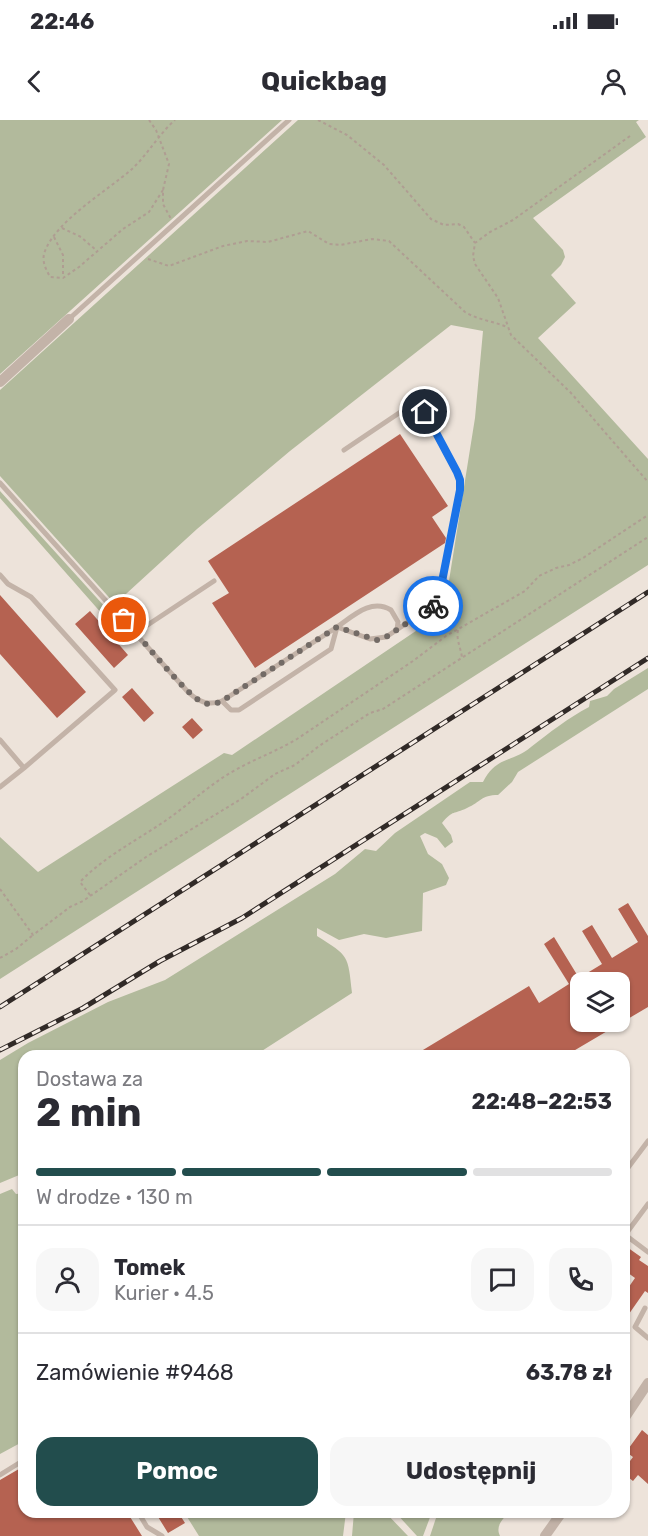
<!DOCTYPE html>
<html lang="pl">
<head>
<meta charset="utf-8">
<style>
  body { margin:0; font-family:Rubik,sans-serif; background:#f7f7f7; color:#2b2b33; height:100vh; display:flex; flex-direction:column; font-size:22px; white-space:nowrap }
  * { box-sizing:border-box; margin:0 }
  p { font-size:20px; color:#7c7c81 }
  .icon { flex:none; width:33px; height:33px; fill:none; stroke:currentColor; stroke-width:2; stroke-linecap:round; stroke-linejoin:round }
  .map { position:relative; flex:1; overflow:hidden }
  .drawer { position:absolute; left:18px; top:930px; width:612px; height:468px; display:flex; flex-direction:column; background:#fff; border-radius:18px; box-shadow:0 2px 4px #0004 }
  .drawer>* { flex:none }
  .tools { position:absolute; left:570px; top:852px; display:grid; gap:12px }
  .tools a { display:grid; place-items:center; width:60px; height:60px; border-radius:12px; background:#fff; box-shadow:0 2px 4px #0004; font-size:30px }
  .pin { position:absolute; display:grid; place-items:center; width:51px; height:51px; color:#fff; margin:-26px; border:3px solid #fff; border-radius:50%; box-shadow:0 2px 6px #0007 }
  .courier { position:absolute; display:grid; place-items:center; width:60px; height:60px; margin:-30px; border:4px solid #1a73e8; border-radius:50%; background:#fff; color:#222; box-shadow:0 2px 8px #0007 }
  .headline em { font-style:normal; font-weight:700 }
  .headline div { display:flex; flex-direction:column-reverse }
  .headline { display:flex; align-items:center; justify-content:space-between; height:102px; padding:0 18px }
  h1 { font-size:39px; font-weight:700; line-height:45px }
  .bar { display:grid; grid-template-columns:repeat(4,1fr); gap:9px 6px; align-content:center; height:72px; padding:0 18px }
  .bar i { height:8px; border-radius:4px; background:#e1e1e2 }
  .bar .active { background:#224d4d }
  .bar p { grid-column:span 4 }
  .line { display:flex; align-items:center; gap:15px; padding:0 18px; border-top:2px solid #e1e1e2 }
  .line div { flex:1 }
  .round { display:grid; place-items:center; flex:none; width:63px; height:63px; border-radius:18px; background:#f7f7f7 }
  .primary-button { display:flex; gap:12px; margin-top:auto; padding:12px 18px }
  .primary-button a { flex:1; height:69px; border-radius:18px; background:#224d4d; color:#fff; font-size:24px; font-weight:700; line-height:69px; text-align:center }
  .primary-button a+a { background:#f7f7f7; color:#2b2b33 }
  .status { display:flex; justify-content:space-between; align-items:center; height:42px; padding:0 30px; background:#fff; direction:ltr }
  .status svg { height:16px; fill:currentColor }
  header { display:flex; justify-content:space-between; align-items:center; height:78px; padding:0 18px; background:#fff; font-size:27px; font-weight:700 }
  .map>svg:first-child { display:block }
  .green { fill:#b2ba9c }
  .building { fill:#b56251; fill-rule:evenodd }
  .lines { fill:none; stroke-linecap:round; stroke-linejoin:round }
  .path { stroke:#af9d92; stroke-width:2; stroke-dasharray:3 3; stroke-linecap:butt }
  .service { stroke:#c3b3a8; stroke-width:5 }
  .minor { stroke:#c3b3a8; stroke-width:10 }
  .rail-casing { stroke:#312a27; stroke-width:5 }
  .rail { stroke:#f6ede6; stroke-width:3; stroke-dasharray:9; stroke-linecap:butt }
  .done { stroke:#736b66; stroke-width:6; stroke-dasharray:0 10.8 }
  .route { stroke:#1a73e8; stroke-width:8 }
</style>
</head>
<body>
<div class="status"><b>22:46</b><svg viewBox="0 0 49 12"><path d="M0 12V9h3v3zM5 12V6h3v6zM10 12V3h3v9zM15 12V0h3v12zM26 1h20v11H26zM47 4h2v5h-2z"/></svg></div>
<header><svg class="icon" aria-label="back" viewBox="0 0 24 24"><path d="M15 5l-7 7 7 7"/></svg>Quickbag<svg class="icon" aria-label="person" viewBox="0 0 24 24"><circle cx="12" cy="8" r="4"/><path d="M4 21q1-7 8-7t8 7"/></svg></header>
<div class="map">
<svg width="648" height="1416" viewBox="0 0 648 1416">
  <rect width="100%" height="100%" fill="#ede3da"/>
  <path class="green" d="M 0,0 L 282,0 L 0,254 Z
    M 298,0 L 639,0 L 636,2 L 646,17 L 533,98 L 563,130 L 565,137 L 561,145 L 551,155 L 576,183 L 538,218 L 648,339 L 648,445 L 0,859 L 0,717 L 38,752 L 224,633 L 232,635 L 444,492 L 475,298 L 483,211 L 451,205 L 290,331 L 197,409 L 115,484 L 0,356 L 0,270 Z
    M 0,371 L 106,488 L 104,490 L 106,492 L 103,495 L 0,378 Z
    M 648,548 L 648,569 L 518,652 L 512,662 L 498,675 C 481,675 481,682 467,688 C 453,695 454,689 442,703 L 451,715 L 453,722 L 445,728 L 437,718 L 425,713 L 420,716 L 428,734 L 442,744 L 449,758 L 446,765 L 423,773 L 422,811 L 386,818 L 364,814 L 339,820 L 317,808 L 317,816 C 349,836 348,835 352,873 L 254,936 L 24,936 L 24,1053 L 0,1063 L 0,940 L 28,923 L 108,882 L 165,860 L 335,754 L 365,729 L 376,731 L 395,713 L 470,662 L 483,662 C 496,636 512,643 531,627 C 549,613 568,598 589,587 L 590,581 L 607,576 L 614,569 Z
    M 12,1069 L 16,1074 L 24,1073 L 24,1321 L 0,1334 L 0,1074 Z
    M 184,1392 L 346,1392 L 343,1416 L 199,1416 Z
    M 354,1392 L 385,1392 L 408,1416 L 352,1416 Z
    M 395,1392 L 432,1392 L 423,1416 L 417,1416 Z
    M 438,1392 L 509,1392 C 503,1399 495,1406 500,1416 L 430,1416 Z"/>
  <path class="building" d="M 400,314 L 448,386 L 432,397 L 446,418 L 445,423 L 255,548 L 212,483 L 229,473 L 208,441 Z
    M 0,475 L 86,572 L 57,598 L 0,534 Z
    M 90,491 L 128,535 L 114,548 L 75,504 Z
    M 132,568 L 154,593 L 144,602 L 122,577 Z
    M 192,598 L 203,610 L 193,619 L 182,607 Z
    M 628,783 L 648,816 L 648,887 L 565,936 L 413,936 L 529,866 L 539,883 L 569,864 L 544,824 L 554,817 L 579,858 L 602,844 L 582,811 L 592,805 L 612,838 L 638,822 L 618,789 ZM 580,862 L 620,862 L 620,902 L 580,902 Z
    M 624,1125 L 641,1137 L 639,1140 L 648,1146 L 648,1173 L 645,1171 L 624,1201 L 624,1174 L 635,1158 L 624,1150 Z
    M 642,1310 L 648,1315 L 648,1364 L 638,1355 L 633,1361 L 624,1354 L 624,1349 L 633,1337 L 626,1332 Z
    M 24,1346 L 24,1359 L 20,1362 L 24,1368 L 24,1392 L 127,1392 L 142,1416 L 0,1416 L 0,1360 Z
    M 155,1392 L 178,1392 L 185,1403 L 168,1413 Z"/>
  <g class="lines">
    <path class="path" d="M 149,0 L 156,10 L 169,44 L 163,70 L 163,84 L 171,99
      M 318,0 L 347,15 L 384,45 L 431,99 L 444,105 L 458,104 L 464,107 L 475,123
      M 630,16 L 513,100 L 490,112 L 475,123 L 473,136 L 475,144 L 498,178 L 511,215 L 571,273 L 648,362
      M 163,70 L 149,92 L 123,109 L 79,147 L 63,158 L 50,157 C 46,149 41,141 45,131 C 57,100 107,71 132,49 C 148,34 159,14 175,0
      M 62,108 L 81,117 L 97,131
      M 54,117 L 63,135 L 63,157
      M 148,139 L 169,146 L 223,126 L 247,121 L 268,122 L 308,111 L 329,124 L 340,125 L 372,119 L 389,121 L 465,192 C 478,200 493,201 507,207
      M 458,510 C 456,520 461,528 462,538
      M 0,769 L 33,815 L 70,787 L 83,781 L 146,737 L 241,679 L 275,654 L 295,645 L 319,626 L 370,593 L 383,589 L 648,417
      M 90,775 L 80,762 C 103,738 132,723 159,705 C 184,689 205,668 230,653 C 252,640 275,632 297,619 L 413,541 L 446,516 L 525,471 L 539,456 L 556,448 L 569,445 L 583,438 L 648,395
      M 0,838 L 16,829 L 33,815"/>
    <path class="service" d="M 69,199 L 289,0
      M 0,363 L 188,572 C 199,582 208,586 222,581 L 337,507 L 370,519 L 386,517 L 438,482 L 460,370 L 460,360 L 457,352 L 429,297 L 418,288 L 405,289 L 344,330
      M 0,455 L 8,464 L 31,477 L 115,570 L 24,648 L 0,620
      M 137,512 L 214,461
      M 222,581 L 231,590 L 239,590 L 331,529 L 337,507 C 353,496 371,478 391,490 L 398,502 L 397,510
      M 0,667 L 24,648
      M 624,1053 L 648,1021
      M 624,1114 L 648,1132
      M 625,1115 L 648,1084
      M 645,1188 L 635,1207 L 648,1218
      M 0,1355 L 24,1340
      M 138,1392 L 147,1407 L 162,1416"/>
    <path class="minor" d="M 0,262 L 69,199
      M 624,1299 L 648,1263
      M 545,1416 L 562,1392"/>
    <g class="rail-casing">
      <path id="rail" d="M 0,887 L 648,472
        M 0,930 L 83,888 L 160,841 L 242,798 L 648,538"/>
    </g>
    <use href="#rail" class="rail"/>
  </g>
  <g class="lines">
    <path class="done" d="M 124,500 C 141,517 187,577 204,583 C 211,585 216,584 222,581 L 337,507 L 377,520 L 386,517 L 433,486"/>
    <path class="route" d="M 425,292 L 457,352 L 460,360 L 460,370 L 438,482 L 433,486"/>
  </g>
</svg>
<div class="tools">
<a><svg class="icon" aria-label="layers" viewBox="0 0 24 24"><path d="M12 4l9 5-9 5-9-5zM3 14l9 5 9-5"/></svg></a>
</div>
<div class="pin" style="left:124px;top:500px;background:#ea580c"><svg class="icon" aria-label="bag" viewBox="0 0 24 24"><path d="M5 8h14l-1 12H6zM9 8a3 3 0 0 1 6 0"/></svg></div>
<div class="pin" style="left:425px;top:292px;background:#1f2937"><svg class="icon" aria-label="home" viewBox="0 0 24 24"><path d="M3 11l9-7 9 7M6 9v11h12V9"/></svg></div>
<div class="courier" style="left:433px;top:486px"><svg class="icon" aria-label="bike" viewBox="0 0 24 24"><circle cx="6" cy="16" r="4"/><circle cx="18" cy="16" r="4"/><path d="M6 16l4-8h5l3 8M10 8l3 8H6M13 5h3"/></svg></div>
<section class="drawer">
<div class="headline"><div><h1>2 min</h1><p>Dostawa za</p></div><em>22:48–22:53</em></div>
<div class="bar"><i class="active"></i><i class="active"></i><i class="active"></i><i></i><p>W drodze · 130 m</p></div>
<div class="line" style="height:108px"><a class="round"><svg class="icon" aria-label="person" viewBox="0 0 24 24"><circle cx="12" cy="8" r="4"/><path d="M4 21q1-7 8-7t8 7"/></svg></a><div><b>Tomek</b><p>Kurier · 4.5</p></div><a class="round"><svg class="icon" aria-label="chat" viewBox="0 0 24 24"><path d="M4 5h16v11H9l-5 4z"/></svg></a><a class="round"><svg class="icon" aria-label="phone" viewBox="0 0 24 24"><path d="M5 4h4l2 5-3 2q2 4 5 5l2-3 5 2v4C11 20 4 13 5 4z"/></svg></a></div>
<div class="line" style="height:78px"><div>Zamówienie #9468</div><b>63.78 zł</b></div>
<div class="primary-button"><a>Pomoc</a><a>Udostępnij</a></div>
</section>
</div>
</body>
</html>
